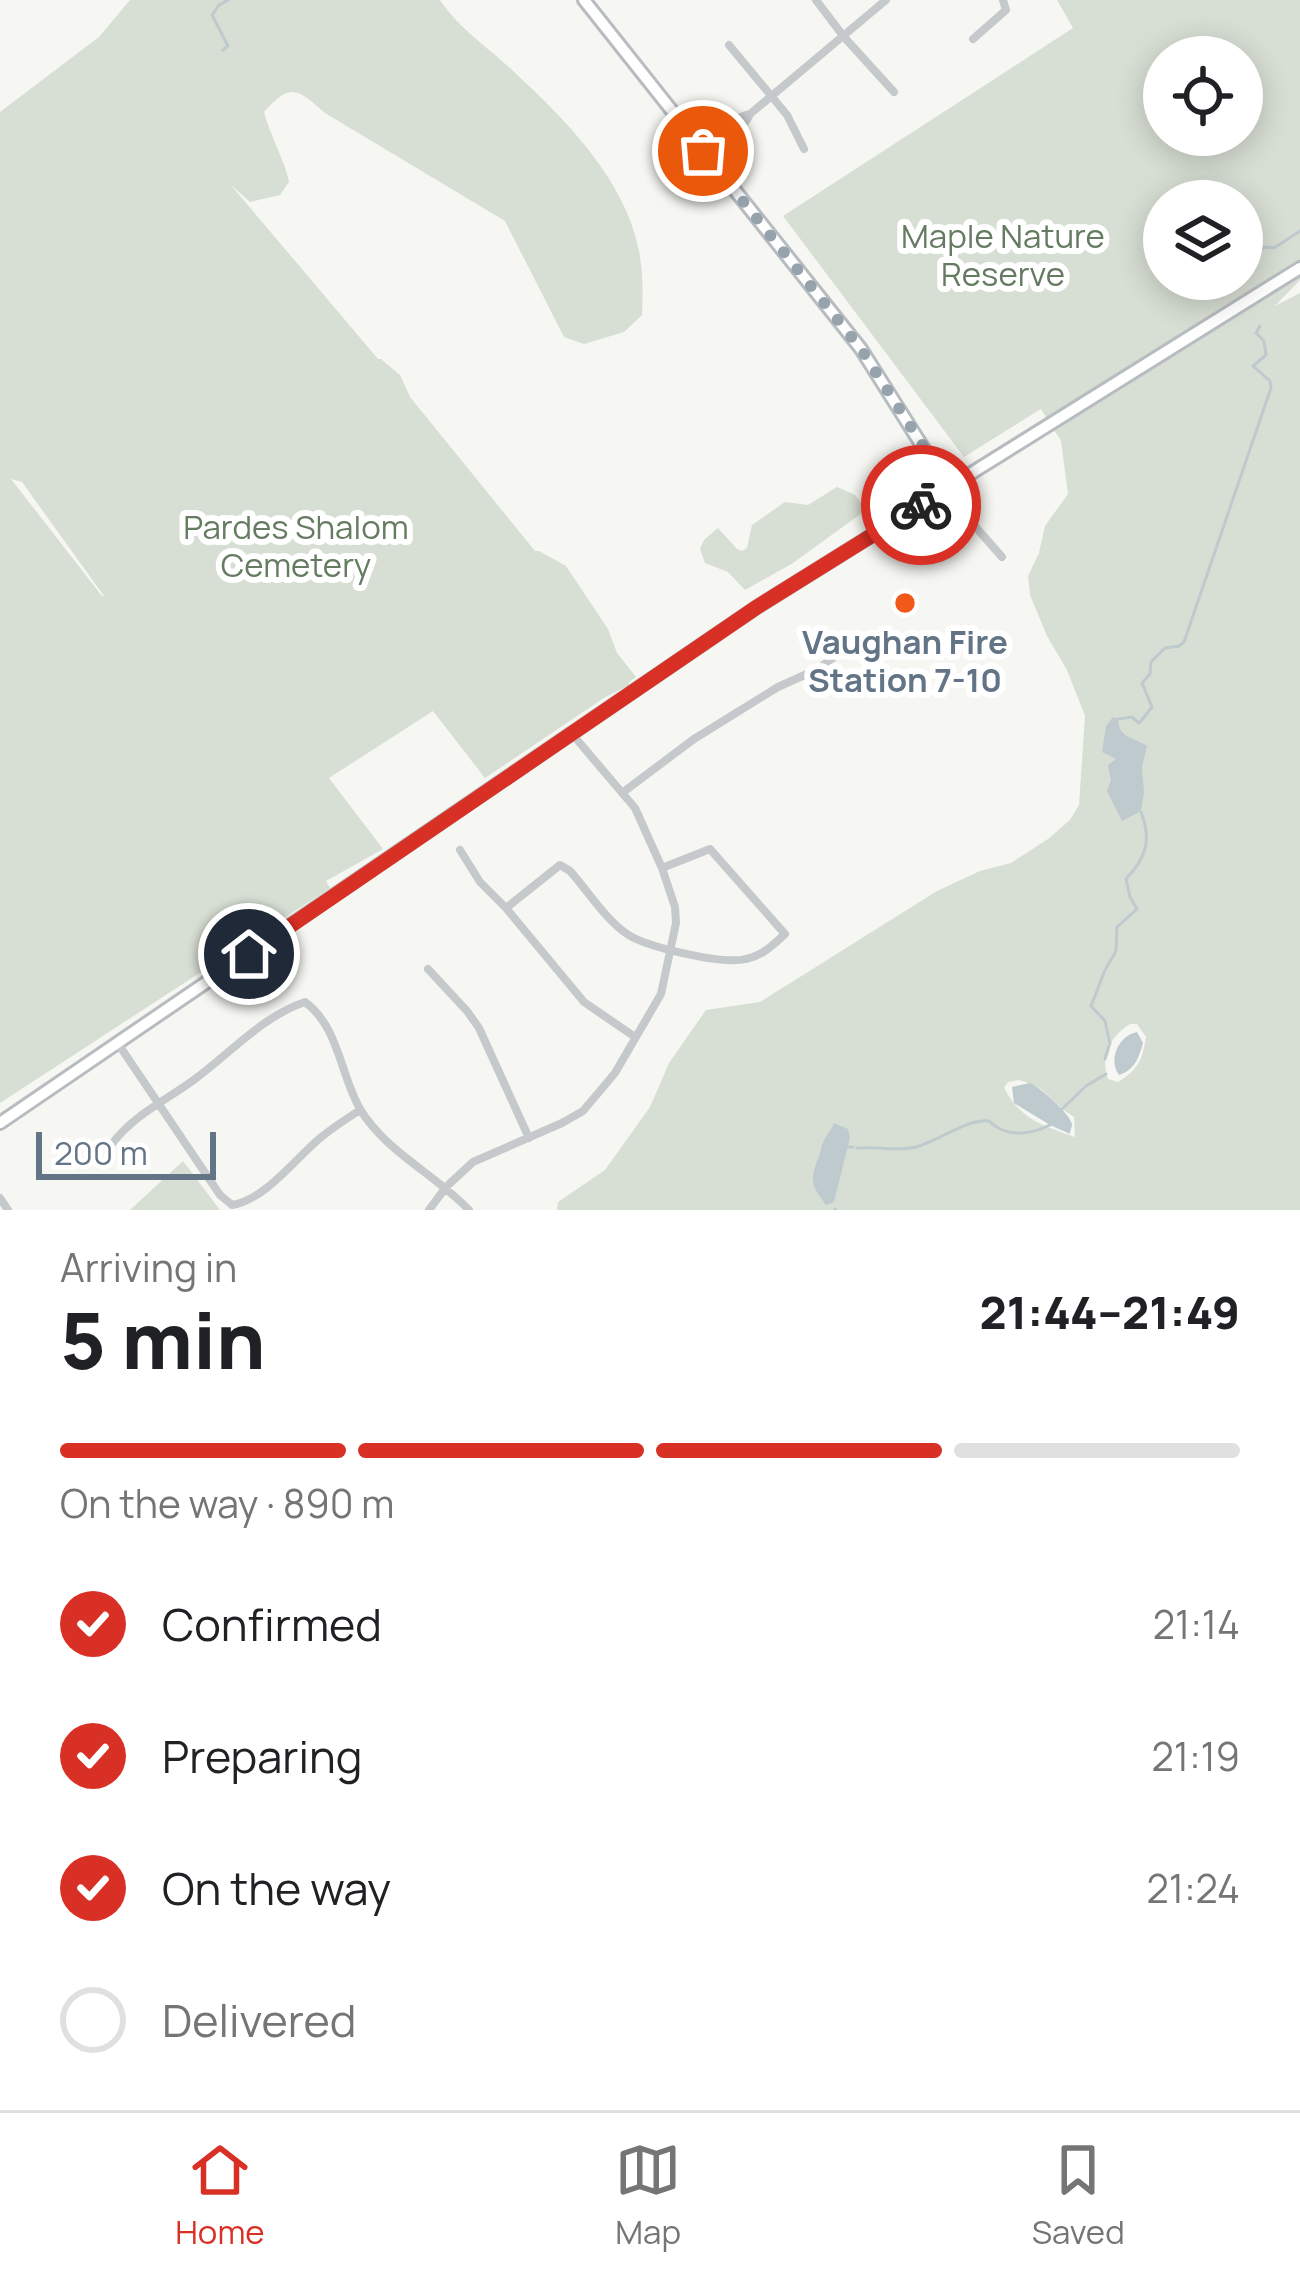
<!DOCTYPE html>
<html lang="en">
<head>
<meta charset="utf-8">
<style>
  body { margin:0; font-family:Manrope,sans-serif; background:#f2f2f2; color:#202124; height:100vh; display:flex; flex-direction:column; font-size:45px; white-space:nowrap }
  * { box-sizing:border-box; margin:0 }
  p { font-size:39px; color:#757577 }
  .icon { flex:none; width:66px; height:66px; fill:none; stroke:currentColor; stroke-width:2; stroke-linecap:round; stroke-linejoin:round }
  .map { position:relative; height:1210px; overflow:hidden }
  .details { display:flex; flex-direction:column; background:#fff; flex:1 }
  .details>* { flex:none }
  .fabs { position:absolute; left:1143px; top:36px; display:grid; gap:24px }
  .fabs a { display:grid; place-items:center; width:120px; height:120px; border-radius:50%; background:#fff; box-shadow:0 6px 30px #0003; font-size:60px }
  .scale { position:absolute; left:36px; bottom:30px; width:180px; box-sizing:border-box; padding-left:12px; border:6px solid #637486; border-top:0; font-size:33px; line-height:42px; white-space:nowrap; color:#637486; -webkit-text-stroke:9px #fff; paint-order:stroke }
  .pin { position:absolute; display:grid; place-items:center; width:102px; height:102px; color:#fff; margin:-51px; border:6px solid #fff; border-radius:50%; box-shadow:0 3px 12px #0007 }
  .courier { position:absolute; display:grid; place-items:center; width:120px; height:120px; margin:-60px; border:9px solid #d93025; border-radius:50%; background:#fff; color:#222; box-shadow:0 3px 15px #0007 }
  .summary em { font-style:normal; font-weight:800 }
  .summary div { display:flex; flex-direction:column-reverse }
  .summary { display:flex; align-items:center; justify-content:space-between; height:204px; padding:0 60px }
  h1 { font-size:78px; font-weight:800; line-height:90px }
  .bar { display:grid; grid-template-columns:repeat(4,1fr); gap:18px 12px; align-content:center; height:144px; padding:0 60px }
  .bar i { height:15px; border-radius:9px; background:#e0e0e0 }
  .bar .selected { background:#d93025 }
  .bar p { grid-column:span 4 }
  ol { padding:0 60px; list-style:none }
  li { display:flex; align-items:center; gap:36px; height:132px }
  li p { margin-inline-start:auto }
  li .icon { padding:12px; border-radius:50%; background:#d93025; color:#fff; stroke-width:4 }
  li:last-child { color:#757577 }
  li i { width:66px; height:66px; border:6px solid #e0e0e0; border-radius:50% }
  .dock { display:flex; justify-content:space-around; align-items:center; height:168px; border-top:3px solid #e0e0e0; background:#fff; font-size:33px; color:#757577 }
  .dock a { display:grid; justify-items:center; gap:6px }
  .dock .selected { color:#d93025 }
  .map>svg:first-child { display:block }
  .green { fill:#d7ded3; fill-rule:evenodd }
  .water { fill:#bfcacf }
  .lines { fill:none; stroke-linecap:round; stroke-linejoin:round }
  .stream { stroke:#bfcacf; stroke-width:3 }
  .secondary-casing { stroke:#b7bcc1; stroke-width:16 }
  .minor { stroke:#c5c9cc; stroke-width:8 }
  .secondary { stroke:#fff; stroke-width:10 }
  .done { stroke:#96a2ac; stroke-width:12; stroke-dasharray:0 21.6 }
  .route { stroke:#d93025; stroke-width:15 }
  .poi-dot { fill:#f05919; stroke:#fff; stroke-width:4.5 }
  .labels { text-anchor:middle; stroke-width:12; stroke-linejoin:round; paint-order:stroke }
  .park-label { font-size:33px; fill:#667c62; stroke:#fff }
  .poi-label { font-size:33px; font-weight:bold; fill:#637486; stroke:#fff }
</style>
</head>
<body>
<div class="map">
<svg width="1300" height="1210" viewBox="0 0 1300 1210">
  <rect width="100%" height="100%" fill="#f6f6f2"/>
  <path class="green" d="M 130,0 L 440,0 C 459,29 488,47 513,71 C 565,119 625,179 639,251 C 643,272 643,294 642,315 L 624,332 L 584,344 L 564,337 L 505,221 L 325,113 C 298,90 291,81 264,112 C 270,136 284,158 289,182 L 280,195 L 250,202 L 230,184 L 378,359 L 381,359 L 400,375 L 410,397 L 535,551 L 539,551 L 566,566 L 608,629 L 617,653 L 636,677 L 629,682 L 629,685 L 604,698 L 485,778 L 433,711 L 329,778 L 383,849 L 326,881 L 330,888 L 0,1103 L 0,112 L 99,37 ZM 11,479 L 22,482 L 104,596 L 102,596 Z
    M 1057,0 L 1300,0 L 1300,280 L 1275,306 L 1300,293 L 1300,1210 L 557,1210 L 558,1202 L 605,1170 L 650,1107 L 669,1063 L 706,1010 L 760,1002 L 937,891 L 980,871 L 1011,863 L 1048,839 L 1070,820 L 1079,805 L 1085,716 L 1067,670 L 1047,636 L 1030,595 L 1028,576 L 1039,553 L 1045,526 L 1068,494 L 1061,441 L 1041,409 L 964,457 L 783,216 L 1073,28 ZM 1164,57 L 1242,57 L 1242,135 L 1164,135 ZM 1164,201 L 1242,201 L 1242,279 L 1164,279 ZM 1130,1024 L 1137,1024 L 1146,1037 C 1142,1060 1139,1069 1118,1082 L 1108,1079 C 1100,1055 1110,1037 1130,1024 ZM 1019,1080 C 1052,1089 1049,1102 1074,1117 L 1075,1137 C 1042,1125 1021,1120 1004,1088 L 1008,1082 Z
    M 837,487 L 855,495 L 866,510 L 793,563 L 745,590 L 728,572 L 705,563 L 700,549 L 704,540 L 718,528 L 737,549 L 742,551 L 747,548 L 752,525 L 785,502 L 808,505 Z
    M 183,1161 L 220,1210 L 130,1210 Z"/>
  <path class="water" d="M 1113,717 L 1118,719 C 1119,739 1134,737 1147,746 L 1142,767 L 1144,793 L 1141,811 L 1122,821 L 1107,791 L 1111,780 L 1108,765 L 1116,759 L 1102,752 L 1106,726 Z
    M 1137,1032 L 1143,1043 C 1139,1057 1135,1070 1119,1075 C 1108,1060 1118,1036 1137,1032 Z
    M 1030,1083 C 1040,1087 1070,1114 1072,1124 C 1072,1127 1070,1131 1070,1134 L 1050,1125 L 1014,1103 L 1012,1087 Z
    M 834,1123 L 848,1129 L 850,1138 L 834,1202 L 826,1205 C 812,1186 809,1181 818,1159 C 821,1153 821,1146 824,1140 C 827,1134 832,1129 834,1123 Z"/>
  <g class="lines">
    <path class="stream" d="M 223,50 L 228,46 L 212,15 L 219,5 L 228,0
      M 1243,269 L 1243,263 L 1264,247 L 1274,248 L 1300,231
      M 1118,719 L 1132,717 L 1139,723
      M 1141,721 L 1152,707 L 1142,683 L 1150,674 L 1151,662 L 1165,648 L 1179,646 L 1184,642 L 1271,388 L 1270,381 L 1253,366 L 1266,355 L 1264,341 L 1256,333 L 1260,326
      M 1110,1044 L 1105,1021 L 1091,1006 L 1105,970 L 1116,951 L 1117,927 L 1137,909 L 1130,897 L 1126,879 C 1146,858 1152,840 1141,812
      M 1105,1059 L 1109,1046
      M 1061,1110 L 1086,1086 L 1106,1074
      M 847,1147 L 853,1147
      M 857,1148 C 877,1146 896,1152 916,1147 C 941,1140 966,1119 989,1121 C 1006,1138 1030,1135 1050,1125
      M 835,1209 L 836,1210"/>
    <g class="secondary-casing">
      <path id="secondary" d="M 584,0 L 861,349 L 948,487
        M 0,1123 L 757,607 L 1300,268"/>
    </g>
    <path class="minor" d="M 816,0 L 844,37 L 894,92
      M 973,39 L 1006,10 L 1003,0
      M 729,45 L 787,115 L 804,149
      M 705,149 C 716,135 733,117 750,114
      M 704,151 C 721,143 743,131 750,114 L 886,0
      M 948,487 L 966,516 L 1002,557
      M 622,793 L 694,739 L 778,687 L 818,669 L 854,642
      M 460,850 L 480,882 L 506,908 L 584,1002 L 635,1037
      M 506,908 L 560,865 L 570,871 C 588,891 605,919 627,934 C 646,947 723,965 746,959 C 762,956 773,945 785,934 L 710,849 L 662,868
      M 428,969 L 467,1011 L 479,1028 L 529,1138
      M 117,1042 L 220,1195 L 232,1205 C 266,1199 294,1160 319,1139 C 332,1128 346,1119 360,1110
      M 112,1144 C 133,1115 167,1100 195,1079 C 229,1054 263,1016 305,1002 C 339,1027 340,1074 360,1109 C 385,1151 436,1175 469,1210
      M 0,1198 L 8,1210
      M 429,1210 L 446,1187 L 473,1162 L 562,1123 L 583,1111 L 615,1073 L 661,994 L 676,923 L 675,907 L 662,868 L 635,808 L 573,735"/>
    <use href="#secondary" class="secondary"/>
  </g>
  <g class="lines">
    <path class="done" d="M 703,151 L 861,349 L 941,474 L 949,487 L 921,505"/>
    <path class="route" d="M 249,954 L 757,607 L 921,505"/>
  </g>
  <circle class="poi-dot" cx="905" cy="603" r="12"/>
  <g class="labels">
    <g class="park-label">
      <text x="1003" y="248">Maple Nature<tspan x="1003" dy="38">Reserve</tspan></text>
      <text x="296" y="539">Pardes Shalom<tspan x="296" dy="38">Cemetery</tspan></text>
    </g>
    <g class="poi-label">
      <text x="905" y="654">Vaughan Fire<tspan x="905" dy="38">Station 7-10</tspan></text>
    </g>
  </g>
</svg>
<div class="fabs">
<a><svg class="icon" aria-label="locate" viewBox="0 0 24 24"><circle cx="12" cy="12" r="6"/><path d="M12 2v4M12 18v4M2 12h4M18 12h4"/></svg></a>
<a><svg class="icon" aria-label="layers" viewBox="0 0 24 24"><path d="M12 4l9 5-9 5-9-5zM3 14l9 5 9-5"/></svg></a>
</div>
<div class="scale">200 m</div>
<div class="pin" style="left:703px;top:151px;background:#ea580c"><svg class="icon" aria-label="bag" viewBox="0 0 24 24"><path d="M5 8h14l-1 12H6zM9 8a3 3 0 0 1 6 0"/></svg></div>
<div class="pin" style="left:249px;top:954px;background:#1f2937"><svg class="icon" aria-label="home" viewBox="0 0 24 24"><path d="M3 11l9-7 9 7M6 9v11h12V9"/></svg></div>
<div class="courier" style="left:921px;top:505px"><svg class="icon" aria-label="bike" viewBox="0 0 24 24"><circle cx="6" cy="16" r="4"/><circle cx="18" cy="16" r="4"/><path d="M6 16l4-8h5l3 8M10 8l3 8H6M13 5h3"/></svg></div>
</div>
<section class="details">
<div class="summary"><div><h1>5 min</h1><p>Arriving in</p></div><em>21:44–21:49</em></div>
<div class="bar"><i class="selected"></i><i class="selected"></i><i class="selected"></i><i></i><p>On the way · 890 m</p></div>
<ol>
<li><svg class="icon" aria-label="check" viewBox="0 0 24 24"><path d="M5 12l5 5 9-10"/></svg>Confirmed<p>21:14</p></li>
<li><svg class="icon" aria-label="check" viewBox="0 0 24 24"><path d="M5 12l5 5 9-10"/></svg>Preparing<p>21:19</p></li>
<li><svg class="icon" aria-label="check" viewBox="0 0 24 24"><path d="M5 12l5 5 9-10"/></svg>On the way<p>21:24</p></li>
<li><i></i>Delivered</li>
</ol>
</section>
<nav class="dock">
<a class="selected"><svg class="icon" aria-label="home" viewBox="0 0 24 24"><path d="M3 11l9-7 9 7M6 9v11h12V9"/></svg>Home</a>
<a><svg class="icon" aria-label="map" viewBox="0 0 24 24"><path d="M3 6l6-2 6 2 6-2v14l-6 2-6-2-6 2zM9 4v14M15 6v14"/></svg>Map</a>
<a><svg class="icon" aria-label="saved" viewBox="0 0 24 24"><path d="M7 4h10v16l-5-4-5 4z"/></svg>Saved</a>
</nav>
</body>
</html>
